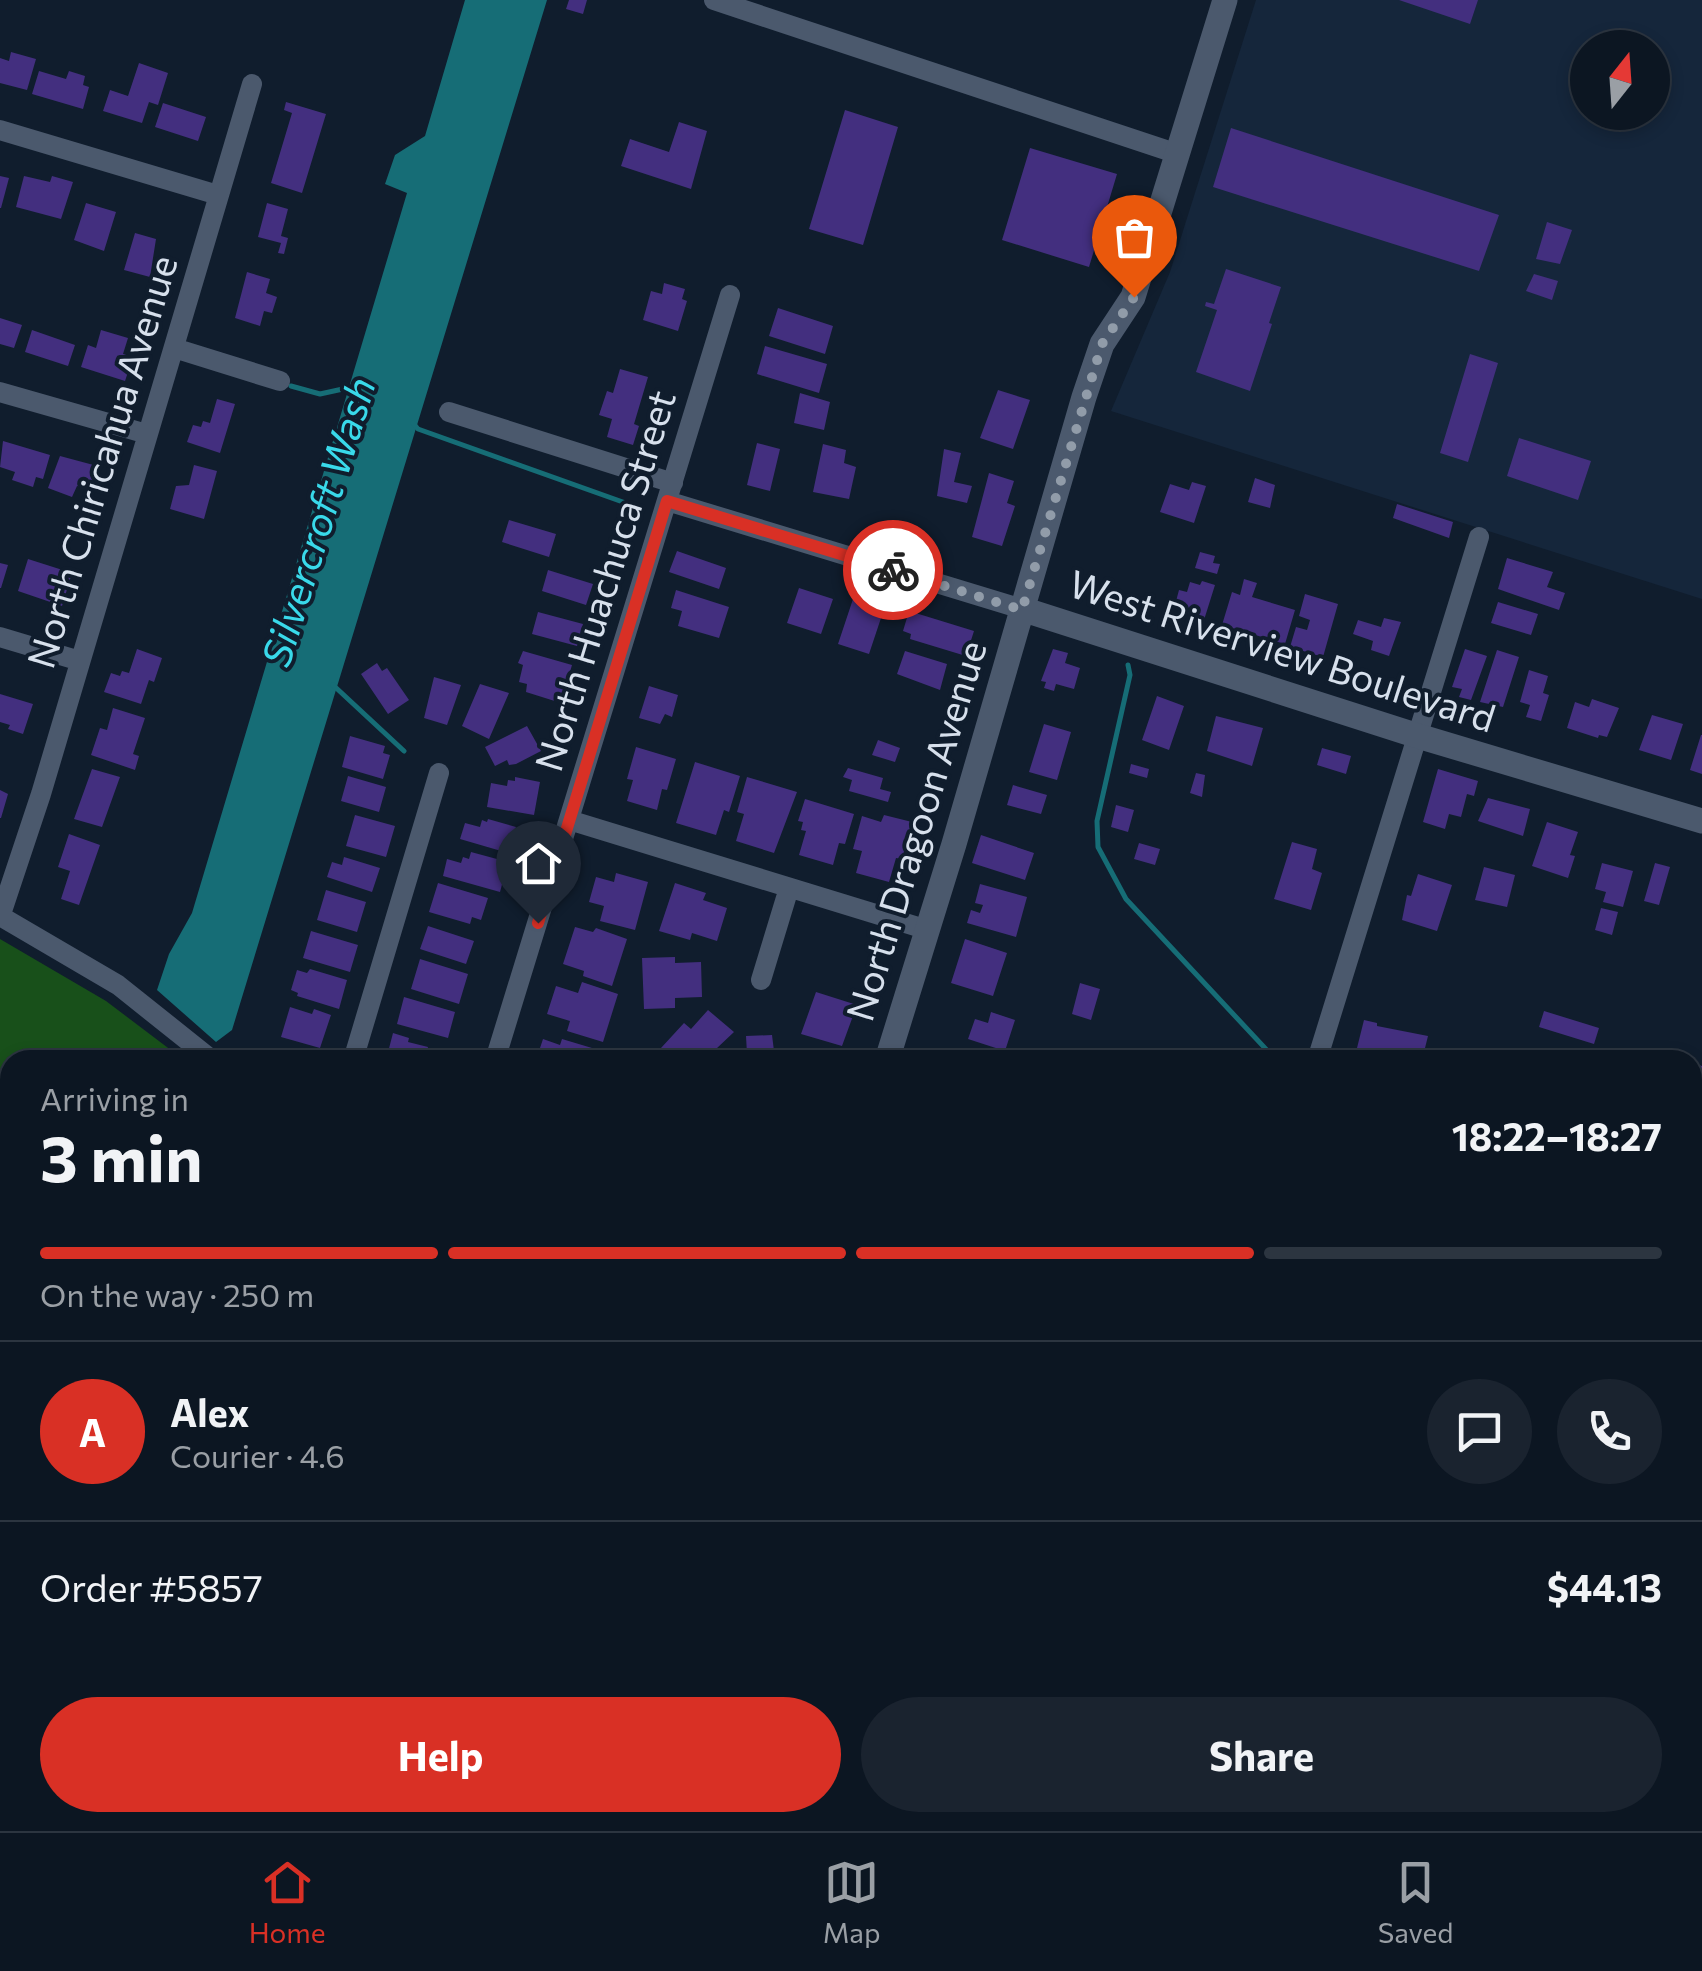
<!DOCTYPE html>
<html lang="en">
<head>
<meta charset="utf-8">
<style>
  body { margin:0; font-family:Commissioner,sans-serif; background:#1a232f; color:#f1f3f6; height:100vh; display:flex; flex-direction:column; font-size:38px; white-space:nowrap }
  * { box-sizing:border-box; margin:0 }
  p { font-size:32px; color:#9a9fa5 }
  .icon { flex:none; width:55px; height:55px; fill:none; stroke:currentColor; stroke-width:2; stroke-linecap:round; stroke-linejoin:round }
  .map { position:relative; flex:1; overflow:hidden }
  .side { position:absolute; left:0px; top:1050px; width:1702px; height:782px; display:flex; flex-direction:column; background:#0c1622; border-radius:30px 30px 0 0; box-shadow:0 5px 15px #0003,0 0 0 2px #2c3540 }
  .side>* { flex:none }
  .needle { width:65px; rotate:17deg }
  .controls { position:absolute; left:1570px; top:30px; display:grid; gap:20px }
  .controls a { display:grid; place-items:center; width:100px; height:100px; border-radius:50%; background:#0c1622; box-shadow:0 5px 15px #0003,0 0 0 2px #2c3540; font-size:50px }
  .pin { position:absolute; display:grid; place-items:center; width:85px; height:85px; color:#fff; margin:-102px -42px; border-radius:50% 50% 50% 0; rotate:-45deg; box-shadow:0 0 10px #0007 }
  .pin .icon { rotate:45deg }
  .courier { position:absolute; display:grid; place-items:center; width:100px; height:100px; margin:-50px; border:8px solid #d93025; border-radius:50%; background:#fff; color:#222; box-shadow:0 2px 12px #0007 }
  .overview em { font-style:normal; font-weight:700 }
  .overview div { display:flex; flex-direction:column-reverse }
  .overview { display:flex; align-items:center; justify-content:space-between; height:170px; padding:0 40px }
  h1 { font-size:65px; font-weight:700; line-height:75px }
  .bar { display:grid; grid-template-columns:repeat(4,1fr); gap:15px 10px; align-content:center; height:120px; padding:0 40px }
  .bar i { height:12px; border-radius:8px; background:#2c3540 }
  .bar .selected { background:#d93025 }
  .bar p { grid-column:span 4 }
  .line { display:flex; align-items:center; gap:25px; padding:0 40px; border-top:2px solid #2c3540 }
  .line div { flex:1 }
  .round { display:grid; place-items:center; flex:none; width:105px; height:105px; border-radius:52px; background:#1a232f }
  .primary-button { display:flex; gap:20px; margin-top:auto; padding:20px 40px }
  .primary-button a { flex:1; height:115px; border-radius:60px; background:#d93025; color:#fff; font-size:40px; font-weight:700; line-height:115px; text-align:center }
  .primary-button a+a { background:#1a232f; color:#f1f3f6 }
  .menu { display:flex; justify-content:space-around; align-items:center; height:140px; border-top:2px solid #2c3540; background:#0c1622; font-size:28px; color:#9a9fa5 }
  .menu a { display:grid; justify-items:center; gap:5px }
  .menu .selected { color:#d93025 }
  .map>svg:first-child { display:block }
  .built { fill:#15263b; fill-rule:evenodd }
  .green { fill:#18501a }
  .water { fill:#166d76 }
  .lines { fill:none; stroke-linecap:round; stroke-linejoin:round }
  .stream { stroke:#166d76; stroke-width:5 }
  .building { fill:#432f7f }
  .minor { stroke:#4b596d; stroke-width:20 }
  .tertiary { stroke:#4b596d; stroke-width:25 }
  .done { stroke:#919ca9; stroke-width:10; stroke-dasharray:0 18 }
  .route { stroke:#d93025; stroke-width:12 }
  .labels { text-anchor:middle; stroke-width:8; stroke-linejoin:round; paint-order:stroke }
  .street-label { font-size:38px; fill:#d7e0ec; stroke:#101d2d }
  .water-label { font-size:40px; font-style:italic; fill:#39d9ea; stroke:#101d2d }
</style>
</head>
<body>
<div class="map">
<svg width="1702" height="1831" viewBox="0 0 1702 1831">
  <rect width="100%" height="100%" fill="#101d2d"/>
  <path class="built" d="M 1256,0 L 1702,0 L 1702,599 L 1111,411 L 1170,272 ZM 1588,48 L 1652,48 L 1652,112 L 1588,112 Z
    M 255,1822 L 913,1823 L 911,1831 L 251,1831 Z"/>
  <path class="green" d="M 0,939 L 106,1001 L 184,1060 L 10,1060 L 10,1822 L 207,1823 L 203,1831 L 0,1831 Z
    M 1009,1822 L 1055,1823 L 1062,1831 L 1007,1831 Z
    M 581,1823 L 581,1822 L 902,1823 L 900,1831 L 583,1831 Z
    M 1305,1823 L 1410,1823 L 1411,1831 L 1368,1831 L 1368,1825 Z"/>
  <path class="water" d="M 465,0 L 547,0 L 232,1030 L 216,1042 L 157,990 L 169,954 L 192,913 L 407,193 L 385,184 L 395,155 L 425,136 Z"/>
  <g class="lines">
    <path class="stream" d="M 291,386 L 320,394 L 352,387
      M 413,423 L 418,429 L 634,506
      M 1128,665 L 1130,675 L 1097,821 L 1098,847 L 1126,899 L 1276,1060
      M 333,685 L 404,751
      M 0,1662 L 10,1630
      M 1395,1822 L 1396,1831"/>
  </g>
  <path class="building" d="M 569,0 L 587,0 L 583,14 L 566,9 Z
    M 1399,0 L 1478,0 L 1470,24 Z
    M 11,52 L 36,59 L 27,90 L 0,83 L 0,58 L 9,61 Z
    M 139,63 L 168,73 L 158,105 L 149,102 L 142,123 L 103,111 L 110,90 L 128,96 Z
    M 39,71 L 66,79 L 69,71 L 85,76 L 83,85 L 89,87 L 83,109 L 32,94 Z
    M 286,102 L 326,114 L 302,193 L 271,183 L 292,113 L 284,110 Z
    M 163,103 L 206,117 L 198,141 L 155,127 Z
    M 845,110 L 898,127 L 863,245 L 809,229 Z
    M 679,122 L 707,131 L 691,189 L 621,166 L 630,139 L 669,152 Z
    M 1231,128 L 1499,215 L 1479,271 L 1213,187 Z
    M 1030,148 L 1117,174 L 1089,267 L 1002,240 Z
    M 0,176 L 9,178 L 1,208 L 0,208 Z
    M 24,176 L 50,182 L 52,176 L 73,182 L 61,219 L 16,207 Z
    M 86,203 L 116,212 L 104,251 L 74,240 Z
    M 267,203 L 288,209 L 281,236 L 288,238 L 284,254 L 278,253 L 281,243 L 258,237 Z
    M 1547,222 L 1572,230 L 1560,264 L 1536,259 Z
    M 135,233 L 156,239 L 150,277 L 124,270 Z
    M 1226,269 L 1281,287 L 1269,323 L 1272,324 L 1250,391 L 1196,372 L 1217,310 L 1205,306 L 1206,302 L 1214,304 Z
    M 247,272 L 270,279 L 266,293 L 277,297 L 272,313 L 264,311 L 260,326 L 235,318 Z
    M 1534,274 L 1558,281 L 1552,300 L 1526,291 Z
    M 664,283 L 685,289 L 682,299 L 687,301 L 678,331 L 643,320 L 651,291 L 662,294 Z
    M 778,308 L 833,326 L 825,354 L 769,336 Z
    M 0,318 L 22,325 L 14,348 L 0,344 Z
    M 32,330 L 75,345 L 68,366 L 25,352 Z
    M 101,330 L 128,338 L 123,354 L 133,357 L 125,381 L 81,367 L 88,345 L 96,348 Z
    M 765,346 L 827,364 L 819,393 L 757,374 Z
    M 1470,354 L 1498,363 L 1468,462 L 1440,453 Z
    M 620,369 L 648,377 L 634,424 L 639,426 L 633,445 L 607,437 L 612,419 L 599,415 L 607,391 L 613,393 Z
    M 998,390 L 1030,400 L 1013,449 L 980,438 Z
    M 800,393 L 830,402 L 824,430 L 794,423 Z
    M 217,399 L 235,404 L 220,453 L 187,442 L 193,425 L 201,427 L 203,421 L 210,423 Z
    M 1519,438 L 1591,461 L 1578,500 L 1507,476 Z
    M 3,441 L 50,455 L 43,479 L 36,477 L 33,487 L 12,480 L 15,472 L 0,467 Z
    M 757,443 L 780,449 L 770,491 L 747,485 Z
    M 823,444 L 846,450 L 844,463 L 856,467 L 849,499 L 813,492 Z
    M 944,449 L 961,453 L 954,482 L 972,486 L 967,503 L 937,496 Z
    M 60,456 L 101,467 L 94,490 L 77,486 L 72,497 L 48,488 Z
    M 194,465 L 217,471 L 204,519 L 170,509 L 176,486 L 189,485 Z
    M 989,473 L 1014,481 L 1007,503 L 1015,506 L 1002,546 L 972,537 Z
    M 1255,478 L 1275,485 L 1270,508 L 1248,502 Z
    M 1192,482 L 1206,486 L 1194,523 L 1160,512 L 1170,484 L 1189,490 Z
    M 1397,504 L 1453,522 L 1449,538 L 1393,518 Z
    M 509,520 L 556,534 L 549,557 L 502,542 Z
    M 677,551 L 726,568 L 719,589 L 669,572 Z
    M 1200,552 L 1215,556 L 1213,563 L 1220,564 L 1217,574 L 1195,568 Z
    M 1507,558 L 1553,572 L 1547,587 L 1565,593 L 1559,610 L 1498,589 Z
    M 28,559 L 72,573 L 62,606 L 18,591 Z
    M 0,563 L 8,565 L 1,588 L 0,588 Z
    M 548,570 L 593,584 L 586,605 L 542,591 Z
    M 1244,579 L 1257,583 L 1252,597 L 1295,610 L 1285,644 L 1222,625 L 1232,592 L 1240,595 Z
    M 1202,581 L 1215,585 L 1204,620 L 1183,614 L 1185,608 L 1175,605 L 1179,590 L 1187,592 L 1190,582 L 1200,585 Z
    M 799,588 L 833,599 L 821,634 L 787,623 Z
    M 676,590 L 729,607 L 719,638 L 678,626 L 682,611 L 671,608 Z
    M 1305,594 L 1338,604 L 1323,657 L 1290,647 L 1296,627 L 1307,630 L 1310,620 L 1299,616 Z
    M 853,599 L 884,609 L 869,654 L 838,644 Z
    M 1498,602 L 1538,614 L 1531,635 L 1491,623 Z
    M 909,611 L 974,631 L 966,656 L 910,639 L 911,634 L 903,631 Z
    M 538,612 L 583,624 L 577,646 L 532,634 Z
    M 1384,618 L 1401,622 L 1389,656 L 1371,650 L 1373,641 L 1353,634 L 1358,620 L 1381,627 Z
    M 137,649 L 162,658 L 154,682 L 149,680 L 141,704 L 104,692 L 111,673 L 120,676 L 122,671 L 129,673 Z
    M 1053,649 L 1068,653 L 1065,663 L 1080,668 L 1074,689 L 1056,684 L 1054,691 L 1044,688 L 1046,682 L 1041,681 Z
    M 1465,649 L 1487,656 L 1471,700 L 1459,697 L 1462,689 L 1452,687 Z
    M 1497,650 L 1519,657 L 1503,707 L 1480,702 Z
    M 523,651 L 572,665 L 561,703 L 526,692 L 527,684 L 519,682 L 523,665 L 518,663 Z
    M 905,651 L 947,664 L 940,690 L 897,674 Z
    M 377,663 L 382,671 L 387,668 L 409,700 L 388,714 L 361,674 Z
    M 1529,670 L 1548,676 L 1543,693 L 1549,695 L 1541,721 L 1526,717 L 1530,705 L 1520,702 Z
    M 434,677 L 461,685 L 447,725 L 424,718 Z
    M 480,684 L 509,693 L 489,739 L 462,726 Z
    M 649,686 L 678,695 L 672,717 L 665,714 L 660,724 L 639,718 Z
    M 0,694 L 33,704 L 23,734 L 8,729 L 10,725 L 0,722 Z
    M 1157,696 L 1184,706 L 1169,750 L 1142,740 Z
    M 1592,699 L 1619,708 L 1607,737 L 1599,735 L 1598,738 L 1567,728 L 1575,702 L 1589,707 Z
    M 113,708 L 145,718 L 133,754 L 139,756 L 135,770 L 91,755 L 100,728 L 107,730 Z
    M 1652,715 L 1683,724 L 1671,760 L 1639,750 Z
    M 1216,716 L 1263,728 L 1252,766 L 1207,751 Z
    M 1044,724 L 1071,732 L 1057,780 L 1029,772 Z
    M 527,726 L 541,751 L 516,764 L 509,765 L 507,760 L 495,766 L 485,747 Z
    M 1701,735 L 1702,735 L 1702,774 L 1690,770 Z
    M 350,736 L 385,746 L 383,753 L 390,755 L 383,779 L 342,767 Z
    M 878,740 L 900,748 L 895,762 L 872,755 Z
    M 636,747 L 676,759 L 667,790 L 662,789 L 657,810 L 627,801 L 633,780 L 627,779 Z
    M 1322,748 L 1351,756 L 1346,774 L 1317,765 Z
    M 695,762 L 740,776 L 729,812 L 724,810 L 716,835 L 676,823 Z
    M 1131,764 L 1149,769 L 1147,778 L 1129,773 Z
    M 848,768 L 883,778 L 880,789 L 891,792 L 888,802 L 849,791 L 852,780 L 843,777 Z
    M 92,769 L 120,777 L 102,827 L 74,819 Z
    M 1438,769 L 1478,781 L 1474,796 L 1467,794 L 1461,817 L 1449,814 L 1445,829 L 1423,822 Z
    M 1196,773 L 1205,775 L 1202,797 L 1190,793 Z
    M 348,776 L 386,787 L 379,812 L 341,801 Z
    M 515,777 L 540,782 L 534,815 L 487,807 L 491,783 L 507,786 L 508,780 L 515,781 Z
    M 747,777 L 797,792 L 774,853 L 736,841 L 744,814 L 737,812 Z
    M 1013,785 L 1047,795 L 1041,814 L 1007,805 Z
    M 0,790 L 8,794 L 1,818 L 0,818 Z
    M 1488,798 L 1530,809 L 1523,836 L 1478,821 Z
    M 805,799 L 854,814 L 845,844 L 839,843 L 833,865 L 799,855 L 806,831 L 801,830 L 803,822 L 798,821 Z
    M 1116,805 L 1134,810 L 1128,832 L 1111,827 Z
    M 355,815 L 395,826 L 386,857 L 346,846 Z
    M 884,815 L 912,822 L 902,859 L 896,858 L 889,882 L 856,873 L 862,851 L 853,849 L 862,816 L 881,822 Z
    M 488,819 L 516,827 L 508,853 L 460,839 L 465,823 L 480,827 L 482,820 L 487,822 Z
    M 1547,822 L 1578,832 L 1570,855 L 1575,856 L 1568,878 L 1532,866 Z
    M 69,834 L 100,845 L 79,905 L 61,899 L 70,871 L 58,867 Z
    M 981,835 L 1034,853 L 1025,880 L 972,863 Z
    M 1292,842 L 1317,849 L 1312,869 L 1322,873 L 1311,910 L 1274,899 Z
    M 1139,843 L 1160,849 L 1155,865 L 1134,859 Z
    M 471,852 L 508,862 L 500,892 L 443,876 L 447,859 L 461,863 L 463,857 L 469,859 Z
    M 344,857 L 380,868 L 372,892 L 327,877 L 332,862 L 342,865 Z
    M 1602,863 L 1633,871 L 1623,907 L 1603,902 L 1606,892 L 1595,889 Z
    M 1655,863 L 1670,867 L 1659,905 L 1644,901 Z
    M 1484,867 L 1515,875 L 1507,907 L 1475,900 Z
    M 616,873 L 648,882 L 635,930 L 600,921 L 604,906 L 589,902 L 596,877 L 614,882 Z
    M 1418,874 L 1452,885 L 1437,931 L 1402,920 L 1407,895 L 1411,896 Z
    M 438,883 L 488,898 L 481,920 L 472,917 L 470,924 L 429,912 Z
    M 675,883 L 706,893 L 703,900 L 727,908 L 717,941 L 692,933 L 690,940 L 659,931 Z
    M 980,884 L 1027,897 L 1016,937 L 967,923 L 971,910 L 980,913 L 983,905 L 975,903 Z
    M 326,890 L 366,902 L 357,932 L 317,920 Z
    M 1601,908 L 1618,912 L 1612,935 L 1595,930 Z
    M 428,926 L 474,941 L 466,964 L 420,949 Z
    M 575,927 L 593,932 L 596,928 L 627,939 L 612,986 L 583,976 L 584,971 L 563,964 Z
    M 311,931 L 358,945 L 350,972 L 303,958 Z
    M 965,939 L 1007,953 L 993,996 L 951,983 Z
    M 675,957 L 675,963 L 701,962 L 702,997 L 675,998 L 675,1008 L 644,1009 L 642,958 Z
    M 420,959 L 468,974 L 459,1004 L 411,989 Z
    M 310,969 L 347,980 L 339,1009 L 297,996 L 298,993 L 291,990 L 297,970 L 307,973 Z
    M 582,982 L 618,994 L 603,1042 L 567,1031 L 570,1021 L 547,1014 L 556,986 L 578,993 Z
    M 1080,983 L 1100,989 L 1091,1020 L 1072,1014 Z
    M 816,992 L 857,1005 L 842,1046 L 801,1034 Z
    M 404,997 L 455,1012 L 448,1038 L 397,1024 Z
    M 290,1007 L 312,1014 L 314,1009 L 331,1015 L 320,1048 L 281,1037 Z
    M 708,1010 L 734,1032 L 716,1049 L 721,1055 L 717,1060 L 674,1060 L 661,1048 L 684,1023 L 691,1029 Z
    M 1544,1011 L 1599,1028 L 1594,1044 L 1539,1027 Z
    M 991,1012 L 1015,1020 L 1005,1051 L 968,1039 L 975,1019 L 988,1023 Z
    M 1364,1020 L 1377,1023 L 1377,1026 L 1428,1036 L 1422,1060 L 1354,1060 Z
    M 393,1033 L 409,1038 L 408,1042 L 428,1047 L 425,1060 L 386,1060 Z
    M 772,1035 L 774,1051 L 790,1049 L 791,1060 L 743,1060 L 742,1055 L 747,1054 L 746,1036 Z
    M 543,1039 L 560,1045 L 562,1039 L 592,1048 L 588,1060 L 536,1060 Z
    M 927,1051 L 956,1059 L 956,1060 L 917,1060 L 918,1054 L 926,1055 Z
    M 1692,1063 L 1702,1066 L 1702,1090 L 1694,1119 Z
    M 1692,1352 L 1702,1355 L 1702,1383 L 1698,1389 L 1692,1387 Z
    M 1699,1570 L 1702,1570 L 1702,1595 L 1697,1595 Z
    M 468,1822 L 492,1822 L 493,1826 L 479,1829 L 469,1827 Z
    M 930,1822 L 942,1822 L 947,1830 L 955,1822 L 1000,1822 L 994,1827 L 996,1831 L 936,1831 Z
    M 1119,1822 L 1151,1822 L 1156,1829 L 1161,1825 L 1165,1831 L 1121,1831 L 1116,1825 Z
    M 1177,1822 L 1195,1822 L 1201,1831 L 1183,1831 Z
    M 1242,1822 L 1350,1828 L 1350,1831 L 1242,1831 Z"/>
  <g class="lines">
    <path class="minor" d="M 714,0 L 1178,154
      M 0,130 L 218,195
      M 174,348 L 280,381
      M 0,392 L 147,434
      M 449,412 L 673,483
      M 667,501 L 1022,609
      M 0,637 L 80,661
      M 569,820 L 928,930
      M 0,916 L 118,985 L 212,1060
      M 0,917 L 41,794 L 252,84
      M 761,980 L 789,888
      M 353,1060 L 439,773
      M 495,1060 L 730,295
      M 1317,1060 L 1479,537
      M 1692,1224 L 1702,1193
      M 10,1272 L 7,1286 L 10,1298
      M 0,1400 L 10,1369
      M 1692,1519 L 1702,1520
      M 0,1795 L 10,1799
      M 125,1822 L 158,1831
      M 1505,1831 L 1507,1826 L 1558,1831"/>
    <path class="tertiary" d="M 1022,609 L 1418,736 L 1702,821
      M 887,1060 L 954,844 L 1084,397 L 1102,344 L 1133,297 L 1225,0
      M 218,1831 L 223,1822"/>
  </g>
  <g class="lines">
    <path class="done" d="M 893,570 L 1022,610 L 1102,344 L 1134,297"/>
    <path class="route" d="M 538,923 L 667,501 L 893,570"/>
  </g>
  <g class="labels">
    <g class="street-label">
      <text transform="translate(103 462) rotate(-73)" y="13">North Chiricahua Avenue</text>
      <text transform="translate(606 581) rotate(-73)" y="13">North Huachuca Street</text>
      <text transform="translate(1282 652) rotate(18)" y="13">West Riverview Boulevard</text>
      <text transform="translate(917 831) rotate(-73)" y="13">North Dragoon Avenue</text>
    </g>
    <g class="water-label">
      <text transform="translate(319 522) rotate(-73)" y="14">Silvercroft Wash</text>
    </g>
  </g>
</svg>
<div class="controls">
<a><svg class="needle" viewBox="-14 -14 28 28"><path d="M0-13l5 13h-10z" fill="#e53935"/><path d="M0 13l5-13h-10z" fill="#9a9fa5"/></svg></a>
</div>
<div class="pin" style="left:1134px;top:297px;background:#ea580c"><svg class="icon" aria-label="bag" viewBox="0 0 24 24"><path d="M5 8h14l-1 12H6zM9 8a3 3 0 0 1 6 0"/></svg></div>
<div class="pin" style="left:538px;top:923px;background:#1f2937"><svg class="icon" aria-label="home" viewBox="0 0 24 24"><path d="M3 11l9-7 9 7M6 9v11h12V9"/></svg></div>
<div class="courier" style="left:893px;top:570px"><svg class="icon" aria-label="bike" viewBox="0 0 24 24"><circle cx="6" cy="16" r="4"/><circle cx="18" cy="16" r="4"/><path d="M6 16l4-8h5l3 8M10 8l3 8H6M13 5h3"/></svg></div>
<section class="side">
<div class="overview"><div><h1>3 min</h1><p>Arriving in</p></div><em>18:22–18:27</em></div>
<div class="bar"><i class="selected"></i><i class="selected"></i><i class="selected"></i><i></i><p>On the way · 250 m</p></div>
<div class="line" style="height:180px"><b class="round" style="background:#d93025;color:#fff">A</b><div><b>Alex</b><p>Courier · 4.6</p></div><a class="round"><svg class="icon" aria-label="chat" viewBox="0 0 24 24"><path d="M4 5h16v11H9l-5 4z"/></svg></a><a class="round"><svg class="icon" aria-label="phone" viewBox="0 0 24 24"><path d="M5 4h4l2 5-3 2q2 4 5 5l2-3 5 2v4C11 20 4 13 5 4z"/></svg></a></div>
<div class="line" style="height:130px"><div>Order #5857</div><b>$44.13</b></div>
<div class="primary-button"><a>Help</a><a>Share</a></div>
</section>
</div>
<nav class="menu">
<a class="selected"><svg class="icon" aria-label="home" viewBox="0 0 24 24"><path d="M3 11l9-7 9 7M6 9v11h12V9"/></svg>Home</a>
<a><svg class="icon" aria-label="map" viewBox="0 0 24 24"><path d="M3 6l6-2 6 2 6-2v14l-6 2-6-2-6 2zM9 4v14M15 6v14"/></svg>Map</a>
<a><svg class="icon" aria-label="saved" viewBox="0 0 24 24"><path d="M7 4h10v16l-5-4-5 4z"/></svg>Saved</a>
</nav>
</body>
</html>
